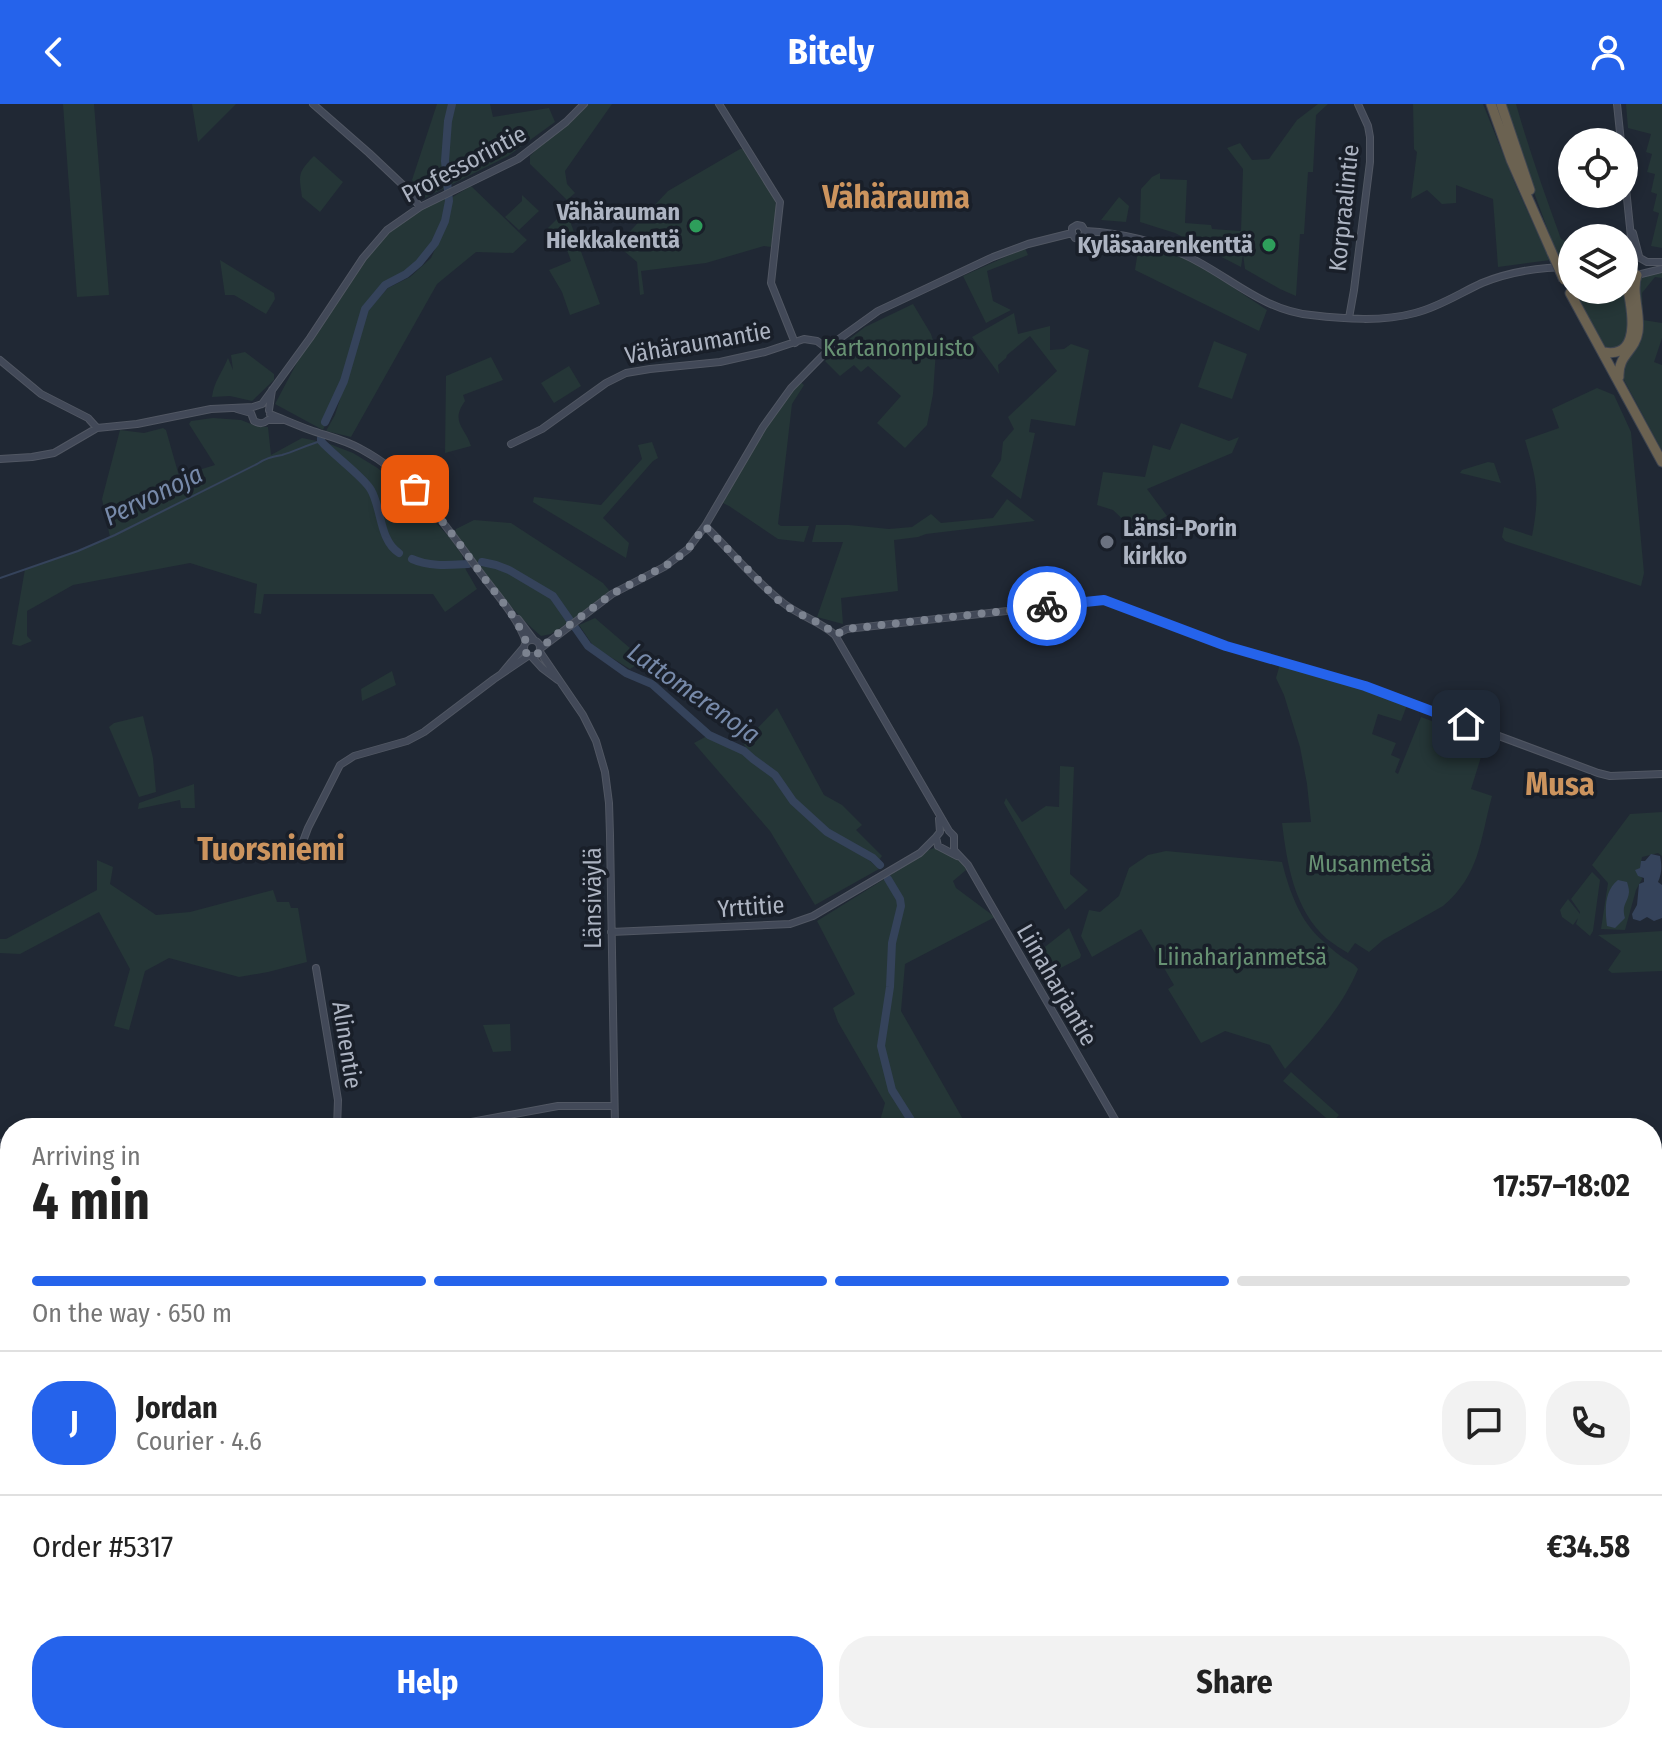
<!DOCTYPE html>
<html lang="en">
<head>
<meta charset="utf-8">
<style>
  body { margin:0; font-family:"Fira Sans Condensed",sans-serif; background:#f2f2f2; color:#222; height:100vh; display:flex; flex-direction:column; font-size:30px; white-space:nowrap }
  * { box-sizing:border-box; margin:0 }
  p { font-size:26px; color:#767676 }
  .icon { flex:none; width:44px; height:44px; fill:none; stroke:currentColor; stroke-width:2; stroke-linecap:round; stroke-linejoin:round }
  .map { position:relative; flex:1; overflow:hidden }
  .drawer { position:absolute; left:0px; top:1014px; width:1662px; height:626px; display:flex; flex-direction:column; background:#fff; border-radius:32px 32px 0 0; box-shadow:0 4px 12px #0003 }
  .drawer>* { flex:none }
  .buttons { position:absolute; left:1558px; top:24px; display:grid; gap:16px }
  .buttons a { display:grid; place-items:center; width:80px; height:80px; border-radius:50%; background:#fff; box-shadow:0 4px 12px #0003; font-size:40px }
  .pin { position:absolute; display:grid; place-items:center; width:68px; height:68px; color:#fff; margin:-34px; border-radius:16px; box-shadow:0 4px 12px #0006 }
  .courier { position:absolute; display:grid; place-items:center; width:80px; height:80px; margin:-40px; border:6px solid #2563eb; border-radius:50%; background:#fff; color:#222; box-shadow:0 2px 10px #0007 }
  .summary em { font-style:normal; font-weight:700 }
  .summary div { display:flex; flex-direction:column-reverse }
  .summary { display:flex; align-items:center; justify-content:space-between; height:136px; padding:0 32px }
  h1 { font-size:52px; font-weight:700; line-height:60px }
  .bar { display:grid; grid-template-columns:repeat(4,1fr); gap:12px 8px; align-content:center; height:96px; padding:0 32px }
  .bar i { height:10px; border-radius:6px; background:#e0e0e0 }
  .bar .current { background:#2563eb }
  .bar p { grid-column:span 4 }
  .line { display:flex; align-items:center; gap:20px; padding:0 32px; border-top:2px solid #e0e0e0 }
  .line div { flex:1 }
  .round { display:grid; place-items:center; flex:none; width:84px; height:84px; border-radius:32px; background:#f2f2f2 }
  .button { display:flex; gap:16px; margin-top:auto; padding:16px 32px }
  .button a { flex:1; height:92px; border-radius:32px; background:#2563eb; color:#fff; font-size:32px; font-weight:700; line-height:92px; text-align:center }
  .button a+a { background:#f2f2f2; color:#222 }
  header { display:flex; justify-content:space-between; align-items:center; height:104px; padding:0 32px; background:#2563eb; color:#fff; font-size:36px; font-weight:700 }
  .map>svg:first-child { display:block }
  .green { fill:#253637 }
  .water { fill:#35435b }
  .lines { fill:none; stroke-linecap:round; stroke-linejoin:round }
  .stream { stroke:#35435b; stroke-width:2 }
  .river { stroke:#35435b; stroke-width:8 }
  .secondary-casing { stroke:#515763; stroke-width:8 }
  .highway-casing { stroke:#3e4450; stroke-width:11 }
  .secondary { stroke:#424958; stroke-width:6 }
  .highway { stroke:#6b6251; stroke-width:9 }
  .highway-bridge-casing { stroke:#3e4450; stroke-width:11; stroke-linecap:butt }
  .highway-bridge { stroke:#6b6251; stroke-width:9 }
  .done { stroke:#7c8390; stroke-width:8; stroke-dasharray:0 14.4 }
  .route { stroke:#2563eb; stroke-width:10 }
  .leisure-dot { fill:#2e9e5b; stroke:#191f29; stroke-width:3 }
  .worship-dot { fill:#6b7280; stroke:#191f29; stroke-width:3 }
  .labels { text-anchor:middle; stroke-width:7; stroke-linejoin:round; paint-order:stroke }
  .street-label { font-size:24px; fill:#adb4c2; stroke:#191f29 }
  .poi-label { font-size:24px; font-weight:bold; fill:#adb4c2; stroke:#191f29; text-anchor:end }
  .park-label { font-size:24px; fill:#679173; stroke:#191f29 }
  .water-label { font-size:26px; font-style:italic; fill:#778aaa; stroke:#191f29 }
  .district-label { font-size:32px; font-weight:bold; fill:#cc945e; stroke:#191f29 }
</style>
</head>
<body>
<header><svg class="icon" aria-label="back" viewBox="0 0 24 24"><path d="M15 5l-7 7 7 7"/></svg>Bitely<svg class="icon" aria-label="person" viewBox="0 0 24 24"><circle cx="12" cy="8" r="4"/><path d="M4 21q1-7 8-7t8 7"/></svg></header>
<div class="map">
<svg width="1662" height="1639" viewBox="0 0 1662 1639">
  <rect width="100%" height="100%" fill="#202834"/>
  <path class="green" d="M 63,0 L 94,0 L 109,191 L 77,193 Z
    M 192,0 L 236,0 L 198,38 Z
    M 437,0 L 490,0 L 493,13 L 549,4 L 555,18 L 508,52 L 425,94 L 412,76 Z
    M 582,0 L 612,0 L 565,67 L 567,80 L 575,89 L 567,96 L 530,60 L 530,52 Z
    M 1318,0 L 1328,0 L 1316,11 L 1313,68 L 1308,68 L 1304,130 L 1300,130 L 1296,192 L 1280,185 L 1245,165 L 1243,150 L 1241,163 L 1175,129 L 1140,118 L 1141,85 L 1152,73 L 1160,69 L 1160,75 L 1187,76 L 1185,119 L 1211,121 L 1212,125 L 1241,127 L 1243,65 L 1227,44 L 1240,39 L 1252,56 L 1269,55 L 1297,16 Z
    M 1413,0 L 1483,0 L 1516,82 L 1550,156 L 1498,163 L 1493,95 L 1456,81 L 1456,99 L 1442,100 L 1427,86 L 1411,95 L 1417,48 L 1414,45 Z
    M 1506,0 L 1516,0 C 1529,46 1545,91 1561,135 L 1567,138 L 1566,144 L 1572,145 L 1572,151 L 1560,154 L 1556,148 L 1532,83 Z
    M 1626,0 L 1662,0 L 1662,144 L 1651,142 L 1659,109 L 1653,107 L 1657,90 L 1651,88 L 1655,70 L 1647,68 L 1652,50 L 1646,48 L 1651,30 L 1628,24 Z
    M 740,45 L 744,45 L 775,96 L 777,107 L 771,143 L 764,142 L 706,159 L 641,167 L 644,190 L 640,191 L 637,158 L 617,141 L 668,87 Z
    M 314,52 L 343,78 L 320,108 L 302,93 C 299,71 297,69 314,52 Z
    M 471,82 L 527,136 L 513,149 L 476,148 L 437,180 L 351,333 L 326,327 L 335,311 L 368,206 L 388,184 L 410,173 L 431,154 L 446,121 L 451,94 Z
    M 445,90 L 449,97 L 435,139 L 419,159 L 406,170 L 385,181 L 365,205 L 344,277 L 323,326 L 275,300 L 310,234 L 363,154 L 387,126 Z
    M 522,91 L 539,107 L 519,126 L 505,113 L 522,97 Z
    M 1119,93 L 1129,102 L 1126,118 L 1101,116 Z
    M 566,106 L 600,200 L 570,211 L 562,188 L 549,166 L 571,157 L 566,143 L 548,124 Z
    M 1139,140 C 1176,142 1235,185 1267,206 L 1259,227 L 1135,166 Z
    M 1025,144 L 1028,151 L 987,167 L 993,197 L 1011,206 L 986,219 L 963,172 Z
    M 220,156 L 274,189 L 275,195 L 266,210 L 234,191 L 225,191 Z
    M 1662,167 L 1662,174 L 1655,173 L 1642,189 L 1643,216 L 1662,219 L 1662,234 L 1654,258 L 1662,261 L 1662,347 L 1624,276 L 1621,267 L 1639,175 L 1642,172 Z
    M 1573,186 L 1624,186 L 1627,188 L 1629,229 L 1619,245 L 1606,244 Z
    M 913,200 L 931,230 L 936,246 L 933,290 L 927,321 L 905,344 L 877,319 L 901,292 L 868,262 L 861,268 L 854,261 L 840,272 L 825,257 L 839,243 L 865,223 Z
    M 1014,209 L 1018,230 L 1050,222 L 1050,246 L 1064,245 L 1071,240 L 1089,246 L 1075,322 L 1031,315 L 1029,328 L 1035,329 L 1021,395 L 991,372 L 1001,356 L 1003,338 L 1014,325 L 1008,313 L 1057,267 L 1030,232 L 1007,251 L 1006,254 L 998,261 L 999,270 L 972,233 Z
    M 1214,237 L 1247,250 L 1232,295 L 1198,283 Z
    M 245,248 L 274,270 L 274,276 L 252,297 L 230,292 L 212,293 C 214,277 222,269 228,254 L 233,266 L 231,251 Z
    M 491,253 L 503,276 L 463,291 L 465,297 C 450,318 465,323 471,342 L 445,349 L 446,272 Z
    M 569,262 L 581,282 L 554,299 L 541,279 Z
    M 798,276 L 804,281 L 792,300 L 778,420 L 781,422 L 809,422 L 804,438 L 778,435 L 729,402 L 719,397 L 791,284 Z
    M 1597,284 L 1614,291 L 1631,328 L 1644,469 L 1641,482 L 1505,437 L 1502,433 L 1504,423 L 1532,432 C 1540,390 1537,376 1525,336 L 1559,324 L 1552,305 Z
    M 213,314 L 241,316 L 256,322 L 268,323 L 271,351 L 302,334 L 327,339 L 353,349 L 376,363 L 401,381 L 450,434 L 462,451 L 466,466 L 477,485 L 445,508 L 433,490 L 264,490 L 261,510 L 254,509 L 257,480 L 190,459 L 73,481 L 27,507 L 27,532 L 32,537 L 20,542 L 12,540 L 25,465 L 78,447 L 110,433 L 102,395 L 120,326 L 144,329 L 163,324 L 166,326 L 179,372 L 215,361 L 189,320 L 191,317 Z
    M 1181,319 L 1229,337 L 1239,333 L 1232,349 L 1147,385 L 1167,412 L 1137,429 L 1113,406 L 1097,401 L 1103,368 L 1145,373 L 1153,341 L 1170,346 Z
    M 652,338 L 658,354 L 653,357 L 603,414 L 629,439 L 626,454 L 533,398 L 534,393 L 601,401 L 642,355 L 638,341 Z
    M 1488,358 L 1494,359 L 1501,379 L 1460,369 L 1462,366 Z
    M 1007,395 L 1035,417 L 926,430 L 918,433 L 894,436 L 898,487 L 841,494 L 843,520 L 817,513 L 843,438 L 812,438 L 816,421 L 849,421 L 889,425 L 912,423 L 931,410 L 941,419 L 993,414 Z
    M 474,416 L 511,419 L 603,479 L 612,490 L 551,530 L 541,532 C 506,503 482,465 455,429 L 456,425 Z
    M 595,514 L 638,551 L 643,557 L 630,565 L 594,543 L 579,521 Z
    M 1280,560 L 1365,585 L 1407,601 L 1401,617 L 1378,610 L 1372,630 L 1396,639 L 1391,651 L 1400,655 L 1395,668 L 1398,670 L 1421,613 L 1486,637 L 1471,685 L 1492,692 C 1480,736 1480,771 1443,802 L 1383,836 L 1369,848 L 1355,839 L 1348,849 C 1341,845 1334,840 1327,835 C 1294,806 1287,759 1282,719 L 1311,718 L 1307,680 L 1300,643 L 1284,591 L 1276,574 Z
    M 392,567 L 396,581 L 362,597 L 361,585 Z
    M 777,604 L 824,691 L 842,701 L 862,721 L 856,726 L 882,752 L 879,756 L 828,727 L 794,695 L 781,675 L 753,654 L 743,639 Z
    M 143,612 L 153,654 L 156,688 L 139,693 L 109,623 L 114,619 Z
    M 707,632 L 717,638 L 738,644 L 753,658 L 775,674 L 790,697 L 808,711 L 828,731 L 862,750 L 879,765 L 815,801 L 770,727 L 694,639 Z
    M 1060,662 L 1074,663 L 1070,770 L 1088,786 L 1065,806 L 1004,699 L 1006,694 L 1022,718 L 1046,702 L 1059,703 Z
    M 194,680 L 195,704 L 181,704 L 180,696 L 138,705 L 139,699 Z
    M 1662,708 L 1662,752 L 1658,749 L 1642,753 L 1640,764 L 1642,775 L 1636,786 L 1625,826 L 1601,825 L 1608,779 L 1592,761 L 1630,710 Z
    M 937,743 L 963,757 L 966,766 L 953,777 L 956,784 L 995,813 L 905,860 L 901,907 L 968,1024 L 878,1024 L 885,999 L 838,918 L 833,904 L 855,890 L 817,817 L 886,774 L 891,781 L 888,773 L 920,749 Z
    M 1166,747 L 1282,758 C 1289,786 1300,818 1323,837 C 1328,841 1332,846 1338,850 C 1345,856 1353,858 1358,865 C 1342,904 1313,935 1285,965 L 1270,941 L 1225,927 L 1201,939 L 1168,885 L 1174,881 L 1141,825 L 1092,853 L 1081,832 L 1089,806 L 1100,808 L 1119,792 L 1129,764 L 1148,751 Z
    M 97,756 L 113,763 L 110,780 L 156,811 L 190,808 L 273,786 L 277,798 L 289,798 L 291,804 L 298,804 L 307,858 L 268,868 L 239,873 L 169,854 L 145,867 L 129,926 L 114,922 L 130,865 L 99,808 L 20,850 L 0,849 L 0,835 L 6,835 L 97,786 Z
    M 1592,768 L 1600,776 L 1593,827 L 1590,832 L 1576,820 L 1578,814 L 1573,821 L 1562,813 L 1560,806 L 1568,795 L 1580,810 L 1580,808 L 1571,795 Z
    M 1069,824 L 1081,851 L 1080,854 L 1047,871 L 1036,850 Z
    M 1662,827 L 1662,867 L 1612,869 L 1608,866 L 1621,847 L 1598,831 Z
    M 510,920 L 511,947 L 493,948 L 483,921 Z
    M 1291,968 L 1339,1011 L 1332,1019 L 1283,977 Z
    M 10,1047 L 10,1281 L 7,1283 L 0,1282 L 0,1049 Z
    M 609,1630 L 711,1630 L 715,1639 L 612,1639 Z
    M 758,1630 L 977,1630 L 986,1639 L 761,1639 Z"/>
  <path class="water" d="M 1651,750 L 1660,752 C 1662,762 1662,769 1658,778 L 1662,781 L 1662,814 L 1654,817 L 1647,813 L 1640,817 L 1633,815 L 1632,810 L 1637,801 L 1639,780 L 1644,778 L 1644,774 L 1638,772 L 1635,766 L 1640,764 L 1641,757 L 1645,757 Z
    M 1618,776 L 1627,778 C 1628,781 1629,785 1629,788 C 1628,799 1621,800 1625,814 L 1615,824 L 1607,822 C 1605,806 1604,787 1618,776 Z
    M 1652,1131 L 1662,1134 L 1662,1191 L 1656,1187 L 1652,1193 Z
    M 1662,1224 L 1662,1287 L 1652,1294 L 1652,1231 Z"/>
  <g class="lines">
    <path class="stream" d="M 0,474 L 78,447 L 115,431 L 257,360 C 266,354 272,353 282,351 C 295,347 307,341 321,337
      M 1136,1630 L 1140,1639"/>
    <path class="river" d="M 325,318 L 344,277 L 365,205 L 385,181 L 406,170 L 419,159 L 435,139 L 445,117 L 449,97 L 445,57 L 448,17 L 452,0
      M 321,334 L 321,337 C 332,350 365,374 371,386 C 382,405 379,436 399,449
      M 412,455 C 430,463 449,461 468,460
      M 482,458 L 496,461 L 509,466 L 553,492 L 588,542 L 626,569 L 652,580 L 709,631 L 744,647 L 753,655 L 775,671 L 793,697 L 827,728 L 873,754 L 880,761
      M 888,775 L 900,795 L 901,802 L 892,839 L 890,883 L 881,942 L 892,986 L 916,1024
      M 1384,1630 L 1385,1639"/>
    <g class="secondary-casing">
      <path id="secondary" d="M 313,0 L 369,49 L 405,83 L 420,103
        M 719,0 L 780,98 L 771,179 L 795,239
        M 1617,0 L 1621,38
        M 1624,65 L 1632,143 L 1630,150
        M 1085,127 C 1123,129 1157,137 1191,154 C 1231,174 1265,207 1311,211 C 1345,215 1382,218 1415,209 C 1439,203 1460,189 1482,179 C 1509,168 1543,163 1572,163
        M 1072,129 L 1072,124 L 1077,121 L 1082,122 L 1085,127
        M 1072,129 L 1075,134 L 1080,135 L 1084,132 L 1085,127
        M 1633,129 L 1639,152
        M 1624,152 L 1633,150 L 1647,158 L 1662,158
        M 1624,167 L 1633,172 L 1662,165
        M 1349,214 L 1354,186 L 1370,58 L 1370,33 L 1368,22 L 1358,0
        M 0,256 L 41,290 L 88,314 L 97,324
        M 262,300 L 310,234 L 363,154 L 387,126 L 420,103 L 518,55 L 566,18 L 584,0
        M 237,305 L 251,309 L 254,317 C 260,320 263,320 268,316 L 282,316
        M 269,306 L 272,286
        M 270,310 C 283,315 296,321 310,326 C 327,332 345,336 361,345 C 414,373 445,421 479,467 C 496,490 517,512 526,538
        M 511,340 L 542,325 L 606,279 L 626,269 L 650,265 L 720,258 L 765,248 L 804,235 L 817,237 L 828,245
        M 0,355 L 32,353 L 54,349 L 97,324 L 137,320 L 211,305 L 253,303 L 262,300
        M 705,422 C 731,447 754,476 782,498 C 799,512 820,517 835,531 L 949,727 L 954,732 L 954,746 L 968,761 L 1120,1024
        M 518,515 L 534,536
        M 835,531 L 847,525 L 1104,496 L 1226,542 L 1365,582 L 1598,669 L 1610,672 L 1662,670
        M524 544a8 8 0 1 1 16 0a8 8 0 1 1-16 0Z
        M 541,544 L 612,490 L 664,463 L 688,445 L 705,422 L 763,323 L 791,284 L 839,235 L 878,207 L 993,153 L 1028,140 L 1072,129
        M 540,548 L 583,611 L 596,637 L 605,668 L 609,699 L 610,731 L 615,1024
        M 532,553 L 542,564 L 558,576
        M 502,569 L 524,543
        M 302,740 L 308,724 L 340,661 L 354,652 L 407,637 L 424,628 L 494,575 L 528,552
        M 938,742 L 936,733 L 940,728 L 939,715
        M 938,742 L 957,752
        M 611,828 L 790,820 L 813,812 L 920,749 L 936,733
        M 316,864 L 338,996 L 337,1024
        M 439,1024 L 558,1002 L 614,1002
        M 0,1039 L 10,1037
        M 1652,1079 L 1662,1078
        M 1652,1378 L 1656,1355 L 1662,1337
        M 1652,1390 L 1662,1528
        M 1652,1593 L 1662,1593
        M 488,1630 L 494,1639
        M 1177,1630 C 1219,1639 1258,1637 1300,1630"/>
    </g>
    <g class="highway-casing">
      <path id="highway" d="M 1491,0 L 1511,56 L 1552,149
        M 1501,0 L 1530,86
        M 1570,189 L 1662,358
        M 1604,248 C 1647,256 1629,190 1624,169
        M 1619,273 C 1618,250 1635,248 1638,228 C 1641,209 1631,189 1637,171"/>
    </g>
    <use href="#secondary" class="secondary"/>
    <use href="#highway" class="highway"/>
    <g class="highway-bridge-casing">
      <path id="highway-bridge" d="M 1552,149 L 1564,176"/>
    </g>
    <use href="#highway-bridge" class="highway-bridge"/>
  </g>
  <g class="lines">
    <path class="done" d="M 415,385 C 441,413 463,445 485,475 C 500,495 518,515 526,538 L 524,543 L 525,548 L 532,553 L 537,551 L 541,544 L 557,530 L 612,490 L 674,457 L 688,445 L 705,422 L 778,496 L 794,507 L 825,522 L 835,531 L 847,525 L 1047,502"/>
    <path class="route" d="M 1047,502 L 1104,496 L 1226,542 L 1365,582 L 1466,620"/>
  </g>
  <g class="leisure-dot">
    <circle cx="696" cy="122" r="8"/>
    <circle cx="1269" cy="141" r="8"/>
  </g>
  <circle class="worship-dot" cx="1107" cy="438" r="8"/>
  <g class="labels">
    <g class="street-label">
      <text transform="translate(464 60) rotate(-28)" y="8">Professorintie</text>
      <text transform="translate(1344 104) rotate(-84)" y="8">Korpraalintie</text>
      <text transform="translate(698 239) rotate(-10)" y="8">Vähäraumantie</text>
      <text transform="translate(593 794) rotate(-90)" y="8">Länsiväylä</text>
      <text transform="translate(751 803) rotate(-4)" y="8">Yrttitie</text>
      <text transform="translate(1057 881) rotate(60)" y="8">Liinaharjantie</text>
      <text transform="translate(347 941) rotate(81)" y="8">Alinentie</text>
    </g>
    <g class="poi-label">
      <text x="680" y="116">Vähärauman<tspan x="680" dy="28">Hiekkakenttä</tspan></text>
      <text x="1253" y="149">Kyläsaarenkenttä</text>
      <text x="1123" y="432" text-anchor="start">Länsi-Porin<tspan x="1123" dy="28">kirkko</tspan></text>
    </g>
    <g class="park-label">
      <text x="899" y="252">Kartanonpuisto</text>
      <text x="1370" y="768">Musanmetsä</text>
      <text x="1242" y="861">Liinaharjanmetsä</text>
    </g>
    <g class="water-label">
      <text transform="translate(153 391) rotate(-26)" y="9">Pervonoja</text>
      <text transform="translate(694 589) rotate(35)" y="9">Lattomerenoja</text>
    </g>
    <g class="district-label">
      <text x="896" y="104">Vähärauma</text>
      <text x="1560" y="691">Musa</text>
      <text x="271" y="756">Tuorsniemi</text>
    </g>
  </g>
</svg>
<div class="buttons">
<a><svg class="icon" aria-label="locate" viewBox="0 0 24 24"><circle cx="12" cy="12" r="6"/><path d="M12 2v4M12 18v4M2 12h4M18 12h4"/></svg></a>
<a><svg class="icon" aria-label="layers" viewBox="0 0 24 24"><path d="M12 4l9 5-9 5-9-5zM3 14l9 5 9-5"/></svg></a>
</div>
<div class="pin" style="left:415px;top:385px;background:#ea580c"><svg class="icon" aria-label="bag" viewBox="0 0 24 24"><path d="M5 8h14l-1 12H6zM9 8a3 3 0 0 1 6 0"/></svg></div>
<div class="pin" style="left:1466px;top:620px;background:#1f2937"><svg class="icon" aria-label="home" viewBox="0 0 24 24"><path d="M3 11l9-7 9 7M6 9v11h12V9"/></svg></div>
<div class="courier" style="left:1047px;top:502px"><svg class="icon" aria-label="bike" viewBox="0 0 24 24"><circle cx="6" cy="16" r="4"/><circle cx="18" cy="16" r="4"/><path d="M6 16l4-8h5l3 8M10 8l3 8H6M13 5h3"/></svg></div>
<section class="drawer">
<div class="summary"><div><h1>4 min</h1><p>Arriving in</p></div><em>17:57–18:02</em></div>
<div class="bar"><i class="current"></i><i class="current"></i><i class="current"></i><i></i><p>On the way · 650 m</p></div>
<div class="line" style="height:144px"><b class="round" style="background:#2563eb;color:#fff">J</b><div><b>Jordan</b><p>Courier · 4.6</p></div><a class="round"><svg class="icon" aria-label="chat" viewBox="0 0 24 24"><path d="M4 5h16v11H9l-5 4z"/></svg></a><a class="round"><svg class="icon" aria-label="phone" viewBox="0 0 24 24"><path d="M5 4h4l2 5-3 2q2 4 5 5l2-3 5 2v4C11 20 4 13 5 4z"/></svg></a></div>
<div class="line" style="height:104px"><div>Order #5317</div><b>€34.58</b></div>
<div class="button"><a>Help</a><a>Share</a></div>
</section>
</div>
</body>
</html>
